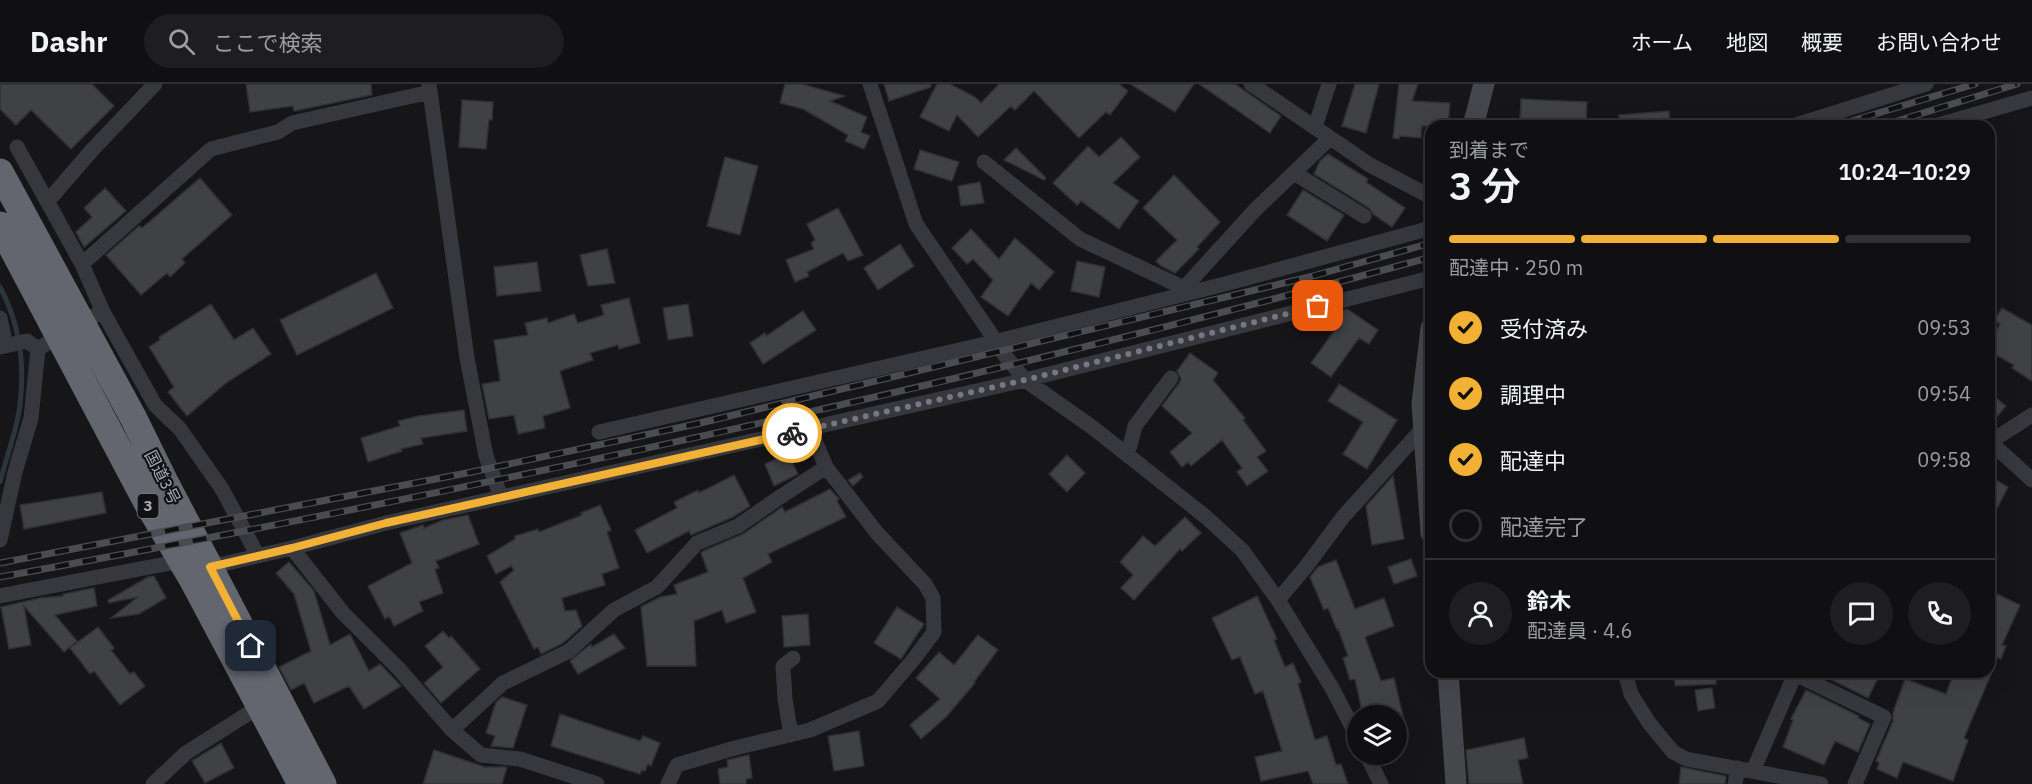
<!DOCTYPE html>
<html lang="ja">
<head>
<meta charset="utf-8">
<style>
  body { margin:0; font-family:"IBM Plex Sans","Noto Sans JP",sans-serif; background:#1e1e20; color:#f1f3f6; height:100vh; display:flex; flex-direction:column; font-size:22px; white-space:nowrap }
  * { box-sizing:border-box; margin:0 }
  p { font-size:20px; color:#9c9d9f }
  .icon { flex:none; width:33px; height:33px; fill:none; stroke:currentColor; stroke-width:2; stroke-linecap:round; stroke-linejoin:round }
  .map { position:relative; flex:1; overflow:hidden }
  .sheet { position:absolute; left:1425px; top:36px; width:570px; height:558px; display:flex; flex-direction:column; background:#101012; border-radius:18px; box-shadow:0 6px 24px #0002,0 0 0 2px #303032 }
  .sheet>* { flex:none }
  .controls { position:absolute; left:1347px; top:621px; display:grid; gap:12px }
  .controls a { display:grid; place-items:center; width:60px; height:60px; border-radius:50%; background:#101012; box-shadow:0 6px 24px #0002,0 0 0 2px #303032; font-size:30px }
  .pin { position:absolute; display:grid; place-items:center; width:51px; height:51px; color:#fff; margin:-26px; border-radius:12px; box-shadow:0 3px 9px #0006 }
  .courier { position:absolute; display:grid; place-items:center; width:60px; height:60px; margin:-30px; border:4px solid #f2b134; border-radius:50%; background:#fff; color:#222; box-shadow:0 2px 8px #0007 }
  .summary em { font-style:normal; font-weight:600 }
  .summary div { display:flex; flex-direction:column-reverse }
  .summary { display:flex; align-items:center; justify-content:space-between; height:102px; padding:0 24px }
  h1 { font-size:39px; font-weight:600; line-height:45px }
  .bar { display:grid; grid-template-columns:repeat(4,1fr); gap:9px 6px; align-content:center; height:72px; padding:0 24px }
  .bar i { height:8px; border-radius:4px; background:#303032 }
  .bar .active { background:#f2b134 }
  .bar p { grid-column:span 4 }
  .line { display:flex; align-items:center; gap:15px; padding:0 24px; border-top:2px solid #303032 }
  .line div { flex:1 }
  .round { display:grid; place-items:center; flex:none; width:63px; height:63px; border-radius:32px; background:#1e1e20 }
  ol { padding:0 24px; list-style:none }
  li { display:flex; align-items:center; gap:18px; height:66px }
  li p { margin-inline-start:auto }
  li .icon { padding:6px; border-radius:50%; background:#f2b134; color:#111; stroke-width:4 }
  li:last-child { color:#9c9d9f }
  li i { width:33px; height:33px; border:3px solid #303032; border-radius:50% }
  header { display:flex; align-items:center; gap:36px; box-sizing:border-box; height:84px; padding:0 30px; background:#101012; border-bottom:2px solid #303032 }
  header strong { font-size:28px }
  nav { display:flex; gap:33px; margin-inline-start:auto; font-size:21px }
  .search { width:420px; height:54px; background:#1e1e20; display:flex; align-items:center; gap:15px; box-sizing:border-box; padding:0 21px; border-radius:33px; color:#9c9d9f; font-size:22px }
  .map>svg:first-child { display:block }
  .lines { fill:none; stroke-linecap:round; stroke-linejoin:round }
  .stream { stroke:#2c353c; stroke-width:5 }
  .building { fill:#404145; stroke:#303034; stroke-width:1.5 }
  .street { stroke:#37383d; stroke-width:15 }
  .secondary { stroke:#45474d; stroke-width:21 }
  .highway { stroke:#63666e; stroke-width:27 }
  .rail-casing { stroke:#4a4c52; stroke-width:7 }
  .rail { stroke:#111113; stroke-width:4.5; stroke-dasharray:14; stroke-linecap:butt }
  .done { stroke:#757880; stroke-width:6; stroke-dasharray:0 10.8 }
  .route { stroke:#f2b134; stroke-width:8 }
  .labels { text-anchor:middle; stroke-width:4.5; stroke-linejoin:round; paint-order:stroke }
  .shield { fill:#111113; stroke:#7b7e86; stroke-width:1.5 }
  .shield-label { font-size:15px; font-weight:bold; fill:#a8adb8 }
  .street-label { font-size:16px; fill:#a8adb8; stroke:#111113 }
</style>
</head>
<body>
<header>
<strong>Dashr</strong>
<div class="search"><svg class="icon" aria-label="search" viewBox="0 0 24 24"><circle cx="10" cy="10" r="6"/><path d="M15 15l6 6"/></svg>ここで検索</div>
<nav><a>ホーム</a><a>地図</a><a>概要</a><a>お問い合わせ</a></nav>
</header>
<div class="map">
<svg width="2032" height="700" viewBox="0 0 2032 700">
  <rect width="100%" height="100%" fill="#161618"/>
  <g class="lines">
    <path class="stream" d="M 0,203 C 20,241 25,278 20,321 C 17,346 6,374 0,398"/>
  </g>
  <path class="building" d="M 0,0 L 92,0 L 114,22 L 71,65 L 31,26 L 16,41 L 0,25 Z
    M 246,0 L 371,0 L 372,11 L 294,27 L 293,22 L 250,28 Z
    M 785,0 L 802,0 L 845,12 L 830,17 L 867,33 L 861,48 L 870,52 L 864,65 L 845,57 L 848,51 L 803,25 L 780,19 Z
    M 884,0 L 931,0 L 931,3 L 889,17 Z
    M 937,0 L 950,0 L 975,13 L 981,19 L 999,0 L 1119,0 L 1128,7 L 1110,31 L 1106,28 L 1079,54 L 1034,7 L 1015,26 L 1011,22 L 978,53 L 957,31 L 949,47 L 920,33 Z
    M 1130,0 L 1194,0 L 1175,28 Z
    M 1199,0 L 1235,0 L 1281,32 L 1270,49 Z
    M 1355,0 L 1379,0 L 1366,49 L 1342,42 Z
    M 1399,0 L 1418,0 L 1412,17 L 1450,19 L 1448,42 L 1422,42 L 1421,54 L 1400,52 L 1399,55 L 1393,54 Z
    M 1521,15 L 1587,18 L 1586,42 L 1535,42 L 1535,36 L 1520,36 Z
    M 462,16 L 493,18 L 492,36 L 489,36 L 486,65 L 459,63 Z
    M 1669,27 L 1670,42 L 1619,42 L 1619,31 Z
    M 1121,53 L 1140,73 L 1113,99 L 1139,117 L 1119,145 L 1081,117 L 1077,121 L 1053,99 L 1088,62 L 1099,73 Z
    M 1016,64 L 1046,94 L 1044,96 L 1004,76 Z
    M 920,66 L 959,78 L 952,97 L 914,85 Z
    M 1328,70 L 1368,95 L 1366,98 L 1405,124 L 1392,143 L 1373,130 L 1369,124 L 1314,90 L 1320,77 Z
    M 725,73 L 758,82 L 740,151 L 707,142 Z
    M 1174,91 L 1220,138 L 1197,163 L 1199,165 L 1175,189 L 1161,182 L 1156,177 L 1177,156 L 1143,124 Z
    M 200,94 L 232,131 L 182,175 L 185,179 L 170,193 L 167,189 L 141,211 L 106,171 L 139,142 L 142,144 Z
    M 980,98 L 984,119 L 961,122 L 958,102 Z
    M 105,104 L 126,127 L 84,163 L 76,148 L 92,133 L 84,124 Z
    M 1303,106 L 1344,131 L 1327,157 L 1287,131 Z
    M 838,124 L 863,171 L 848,177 L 843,169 L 807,188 L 809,192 L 795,198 L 786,176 L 814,165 L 811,159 L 815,156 L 807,140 Z
    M 971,145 L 999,175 L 1015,154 L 1054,188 L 1039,206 L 1031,199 L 1008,232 L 981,213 L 993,196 L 973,175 L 967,180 L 952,164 Z
    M 900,160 L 914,182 L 878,206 L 864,184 Z
    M 607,165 L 615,199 L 588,202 L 580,171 Z
    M 1077,177 L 1105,183 L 1099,213 L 1071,207 Z
    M 537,178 L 541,207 L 497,212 L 494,183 Z
    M 376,189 L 393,224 L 297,271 L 280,236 Z
    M 629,214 L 640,259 L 619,265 L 618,261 L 590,269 L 593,276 L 560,287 L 570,324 L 543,332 L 545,344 L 518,350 L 514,331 L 489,335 L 482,300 L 500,297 L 494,256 L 528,251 L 525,239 L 547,234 L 548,239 L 574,230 L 578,239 L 604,231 L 601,221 Z
    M 211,220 L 234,256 L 253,244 L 271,270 L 226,299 L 187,332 L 168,308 L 174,303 L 149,263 L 160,256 L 159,253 Z
    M 688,220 L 693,252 L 668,256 L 663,224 Z
    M 2002,224 L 2032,241 L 2032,297 L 2012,284 L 2014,281 L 1989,267 L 1989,260 L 2000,240 L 1994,236 Z
    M 1347,225 L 1378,246 L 1369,260 L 1359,254 L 1331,293 L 1311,279 L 1339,240 L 1334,237 L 1341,227 Z
    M 803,227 L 816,246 L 763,280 L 750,259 L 765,249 L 766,252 Z
    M 1190,269 L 1218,289 L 1213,296 L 1245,334 L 1243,336 L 1266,367 L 1257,373 L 1268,387 L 1247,402 L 1237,388 L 1242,384 L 1222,356 L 1191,382 L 1188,378 L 1182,383 L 1170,368 L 1192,349 L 1162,322 L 1179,299 L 1181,295 L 1177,287 Z
    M 1339,300 L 1397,336 L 1367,385 L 1343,370 L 1363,338 L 1328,317 Z
    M 1989,308 L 2006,322 L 1989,342 Z
    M 464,326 L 467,347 L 421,354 L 423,360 L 401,365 L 402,367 L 368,378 L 361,354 L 400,342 L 398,337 L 419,332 Z
    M 788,369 L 798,390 L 774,402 L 765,380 Z
    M 1067,371 L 1085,389 L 1067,408 L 1049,390 Z
    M 860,389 L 863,393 L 853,402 L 848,396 Z
    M 734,391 L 750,422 L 733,433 L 691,451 L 689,447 L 647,469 L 635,446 L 677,424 L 674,418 L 698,406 L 699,409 Z
    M 1393,392 L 1404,455 L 1372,461 L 1366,422 Z
    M 1989,392 L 2008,403 L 1989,440 Z
    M 830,405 L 839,415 L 837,417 L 846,433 L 768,470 L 772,478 L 743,494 L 756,528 L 726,539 L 722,526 L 694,537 L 696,582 L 647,582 L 641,523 L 660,513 L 677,510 L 674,501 L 708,488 L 701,469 L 703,467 L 743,450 L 782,423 L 785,428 Z
    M 102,408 L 106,429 L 24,445 L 20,421 Z
    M 600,421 L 611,446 L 607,448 L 619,484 L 602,490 L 605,501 L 562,514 L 565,527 L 576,526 L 582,542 L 563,559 L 541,570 L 538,563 L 534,565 L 500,498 L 514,486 L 511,482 L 496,490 L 487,472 L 515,455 L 515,452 L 538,445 L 539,448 L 582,431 L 581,429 Z
    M 468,431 L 479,460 L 436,477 L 439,484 L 435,485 L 443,509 L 419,518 L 423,527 L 394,542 L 389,532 L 385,535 L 368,502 L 412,479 L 400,449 L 423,441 L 424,444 L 443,436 Z
    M 1185,433 L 1201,449 L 1182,467 L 1180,465 L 1134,516 L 1121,504 L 1133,491 L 1120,478 L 1143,452 L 1155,462 Z
    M 1411,475 L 1417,492 L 1394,500 L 1388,483 Z
    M 1336,476 L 1355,525 L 1384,514 L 1394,542 L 1365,553 L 1381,597 L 1394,594 L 1403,632 L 1363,632 L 1355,595 L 1350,596 L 1343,574 L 1348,572 L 1338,545 L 1337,546 L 1328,524 L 1324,526 L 1310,493 L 1318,483 Z
    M 289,478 L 314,507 L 330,561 L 350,550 L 369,587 L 380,580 L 401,602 L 364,625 L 349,602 L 314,619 L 304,599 L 291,606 L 279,583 L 311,567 L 294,510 L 276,489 Z
    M 154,492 L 166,514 L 139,530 L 111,534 L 138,513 L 109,519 L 108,516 L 148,493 Z
    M 94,504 L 97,522 L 55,531 L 77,557 L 64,568 L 24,522 L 31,561 L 9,565 L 1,523 L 40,514 L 63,512 L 63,510 Z
    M 1997,510 L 2020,521 L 2002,561 L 2006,562 L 2001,575 L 1996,573 L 1989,588 L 1989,528 Z
    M 1257,512 L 1277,555 L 1274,556 L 1285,583 L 1293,579 L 1301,598 L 1298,600 L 1315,656 L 1327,652 L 1336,681 L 1341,680 L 1348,700 L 1313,700 L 1308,687 L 1261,697 L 1255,673 L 1282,667 L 1263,607 L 1255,610 L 1240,573 L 1232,576 L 1212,534 Z
    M 897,523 L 924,540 L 901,575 L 874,559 Z
    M 808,530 L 810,561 L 784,563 L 782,532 Z
    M 98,543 L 114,564 L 111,566 L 130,590 L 134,588 L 145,602 L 120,621 L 94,587 L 90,590 L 70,564 Z
    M 443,547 L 449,554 L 451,552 L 480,585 L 441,619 L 424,599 L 443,583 L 425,562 Z
    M 614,550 L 625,564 L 578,590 L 570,577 L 591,560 L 592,563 Z
    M 978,551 L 998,566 L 974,598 L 975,599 L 946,633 L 921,655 L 910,641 L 940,615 L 916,594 L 939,568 L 954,581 Z
    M 1674,588 L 1716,588 L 1716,600 L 1675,602 Z
    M 1816,588 L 1881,588 L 1868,614 Z
    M 1954,588 L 1992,588 L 1964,654 L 1968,656 L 1953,697 L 1903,678 L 1897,694 L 1877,685 L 1879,679 L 1876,677 L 1893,637 L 1893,629 L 1905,595 L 1946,610 Z
    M 1712,604 L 1715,624 L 1698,627 L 1695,606 Z
    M 1806,606 L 1859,632 L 1858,634 L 1870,640 L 1858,668 L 1835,657 L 1824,681 L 1783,663 L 1793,636 L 1791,635 Z
    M 502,613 L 527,621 L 513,664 L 491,662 L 495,652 L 486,649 L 496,618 Z
    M 560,630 L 640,657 L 643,652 L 660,659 L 651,682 L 648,680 L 645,687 L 642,686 L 640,690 L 551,662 Z
    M 859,647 L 864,682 L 834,687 L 828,652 Z
    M 1524,654 L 1528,674 L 1518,676 L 1523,700 L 1469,700 L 1466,666 Z
    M 221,659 L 234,684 L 205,699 L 192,677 Z
    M 434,666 L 485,683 L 507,683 L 502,700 L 423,700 Z
    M 749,671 L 752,694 L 746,695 L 746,700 L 720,700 L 718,685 L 728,683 L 727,676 Z
    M 1681,683 L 1726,692 L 1725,700 L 1679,700 Z"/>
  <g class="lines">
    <path class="street" d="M 429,0 L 467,274 L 486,372 L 501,413
      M 870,0 L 916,140 L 991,250 L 994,258 L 1025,296 L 1092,343 L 1206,433 L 1242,466 L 1278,516 L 1332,604 L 1358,654
      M 1251,0 L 1370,81 L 1431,113
      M 1793,42 L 1926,0
      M 1935,42 L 2032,14
      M 1315,43 L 1329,0
      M 17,63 L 82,180 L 103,228
      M 984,78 L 1080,155 L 1184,204 L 1255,126 L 1330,54
      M 1294,89 L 1364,132
      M 48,117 L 93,65 L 155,0
      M 82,180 L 211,65 L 278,48 L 292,39 L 430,8
      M 0,234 L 6,262
      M 0,263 L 27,257 L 38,265
      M 599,348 L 994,258 L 1221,201 L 1431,144
      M 1989,357 L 2032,396
      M 1989,361 L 1990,358 L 2032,331
      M 1125,369 L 1130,362 L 1135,342 L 1171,294
      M 0,456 L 15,388 L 31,334 L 38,265 L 82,237 L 103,228 L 155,321 L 180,345 L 222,405 L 258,472
      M 292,464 L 343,529 L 400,586 L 452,646 L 503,599 L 569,567 L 614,526 L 657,503 L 697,459 L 738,442 L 780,413 L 826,383 L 810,345
      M 210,483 L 292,464 L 386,439 L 1025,296 L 1431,194
      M 0,512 L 181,477
      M 1278,516 L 1305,484 L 1343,433 L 1424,343
      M 1625,588 L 1631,610 L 1649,639 L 1673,668 L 1686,675 L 1821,700
      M 452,646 L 481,671 L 520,675 L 597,700
      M 791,651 L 785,615 L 783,582 L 793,574
      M 1366,670 L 1381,700
      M 1753,687 L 1795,590 L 1884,633 L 1855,700
      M 153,700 L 186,669 L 260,622
      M 668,700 L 677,681 L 735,664 L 810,646 L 878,617 L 913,576 L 934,548 L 933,514 L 925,500 L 877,449 L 826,383
      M 1735,700 L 1738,684"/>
    <path class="secondary" d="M 1473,42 L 1484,0
      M 1431,244 L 1422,320 L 1431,449
      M 1448,588 L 1456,700"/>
    <path class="highway" d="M 0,88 L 134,335 L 164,396 L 323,700
      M 0,141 L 146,417 L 191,493 L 301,700"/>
    <g class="rail-casing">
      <path id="rail" d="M 1835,42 L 1975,0
        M 1881,42 L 2017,0
        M 0,479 L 472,388 L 696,340 L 1309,193 L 1431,159
        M 0,493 C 481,405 960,302 1431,173"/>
    </g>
    <use href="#rail" class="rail"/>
  </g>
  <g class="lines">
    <path class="done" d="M 792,349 L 1025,296 L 1318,222"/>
    <path class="route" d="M 251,562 L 210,483 L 292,464 L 386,439 L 792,349"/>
  </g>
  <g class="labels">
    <rect class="shield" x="137.5" y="410" width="21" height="24" rx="4.5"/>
    <g class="shield-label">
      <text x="148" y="427">3</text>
    </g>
    <g class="street-label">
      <text transform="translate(163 393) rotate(63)" y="6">国道3号</text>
    </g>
  </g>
</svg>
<div class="controls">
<a><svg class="icon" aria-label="layers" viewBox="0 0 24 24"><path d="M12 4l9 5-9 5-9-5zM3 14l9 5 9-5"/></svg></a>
</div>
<div class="pin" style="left:1318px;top:222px;background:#ea580c"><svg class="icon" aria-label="bag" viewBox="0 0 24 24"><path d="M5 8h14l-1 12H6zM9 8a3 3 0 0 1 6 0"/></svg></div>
<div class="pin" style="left:251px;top:562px;background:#1f2937"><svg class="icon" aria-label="home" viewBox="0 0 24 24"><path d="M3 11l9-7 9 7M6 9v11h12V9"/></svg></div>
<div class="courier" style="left:792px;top:349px"><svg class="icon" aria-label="bike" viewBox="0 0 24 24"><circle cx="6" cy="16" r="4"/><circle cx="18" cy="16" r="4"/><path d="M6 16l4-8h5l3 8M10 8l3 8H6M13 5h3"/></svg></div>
<section class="sheet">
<div class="summary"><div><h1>3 分</h1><p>到着まで</p></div><em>10:24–10:29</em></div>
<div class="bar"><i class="active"></i><i class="active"></i><i class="active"></i><i></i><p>配達中 · 250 m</p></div>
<ol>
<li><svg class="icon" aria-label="check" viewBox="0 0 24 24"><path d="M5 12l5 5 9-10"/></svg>受付済み<p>09:53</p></li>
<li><svg class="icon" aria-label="check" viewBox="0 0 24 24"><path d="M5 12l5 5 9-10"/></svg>調理中<p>09:54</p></li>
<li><svg class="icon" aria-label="check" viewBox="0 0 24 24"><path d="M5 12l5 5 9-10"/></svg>配達中<p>09:58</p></li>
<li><i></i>配達完了</li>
</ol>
<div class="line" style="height:108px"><a class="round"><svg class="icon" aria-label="person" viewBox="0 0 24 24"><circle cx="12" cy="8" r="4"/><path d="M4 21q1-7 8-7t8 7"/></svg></a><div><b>鈴木</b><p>配達員 · 4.6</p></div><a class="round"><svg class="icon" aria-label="chat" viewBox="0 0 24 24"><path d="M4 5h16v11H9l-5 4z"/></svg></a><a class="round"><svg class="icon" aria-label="phone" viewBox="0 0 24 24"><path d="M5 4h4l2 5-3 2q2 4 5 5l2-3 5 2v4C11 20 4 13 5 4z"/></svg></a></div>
</section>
</div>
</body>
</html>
